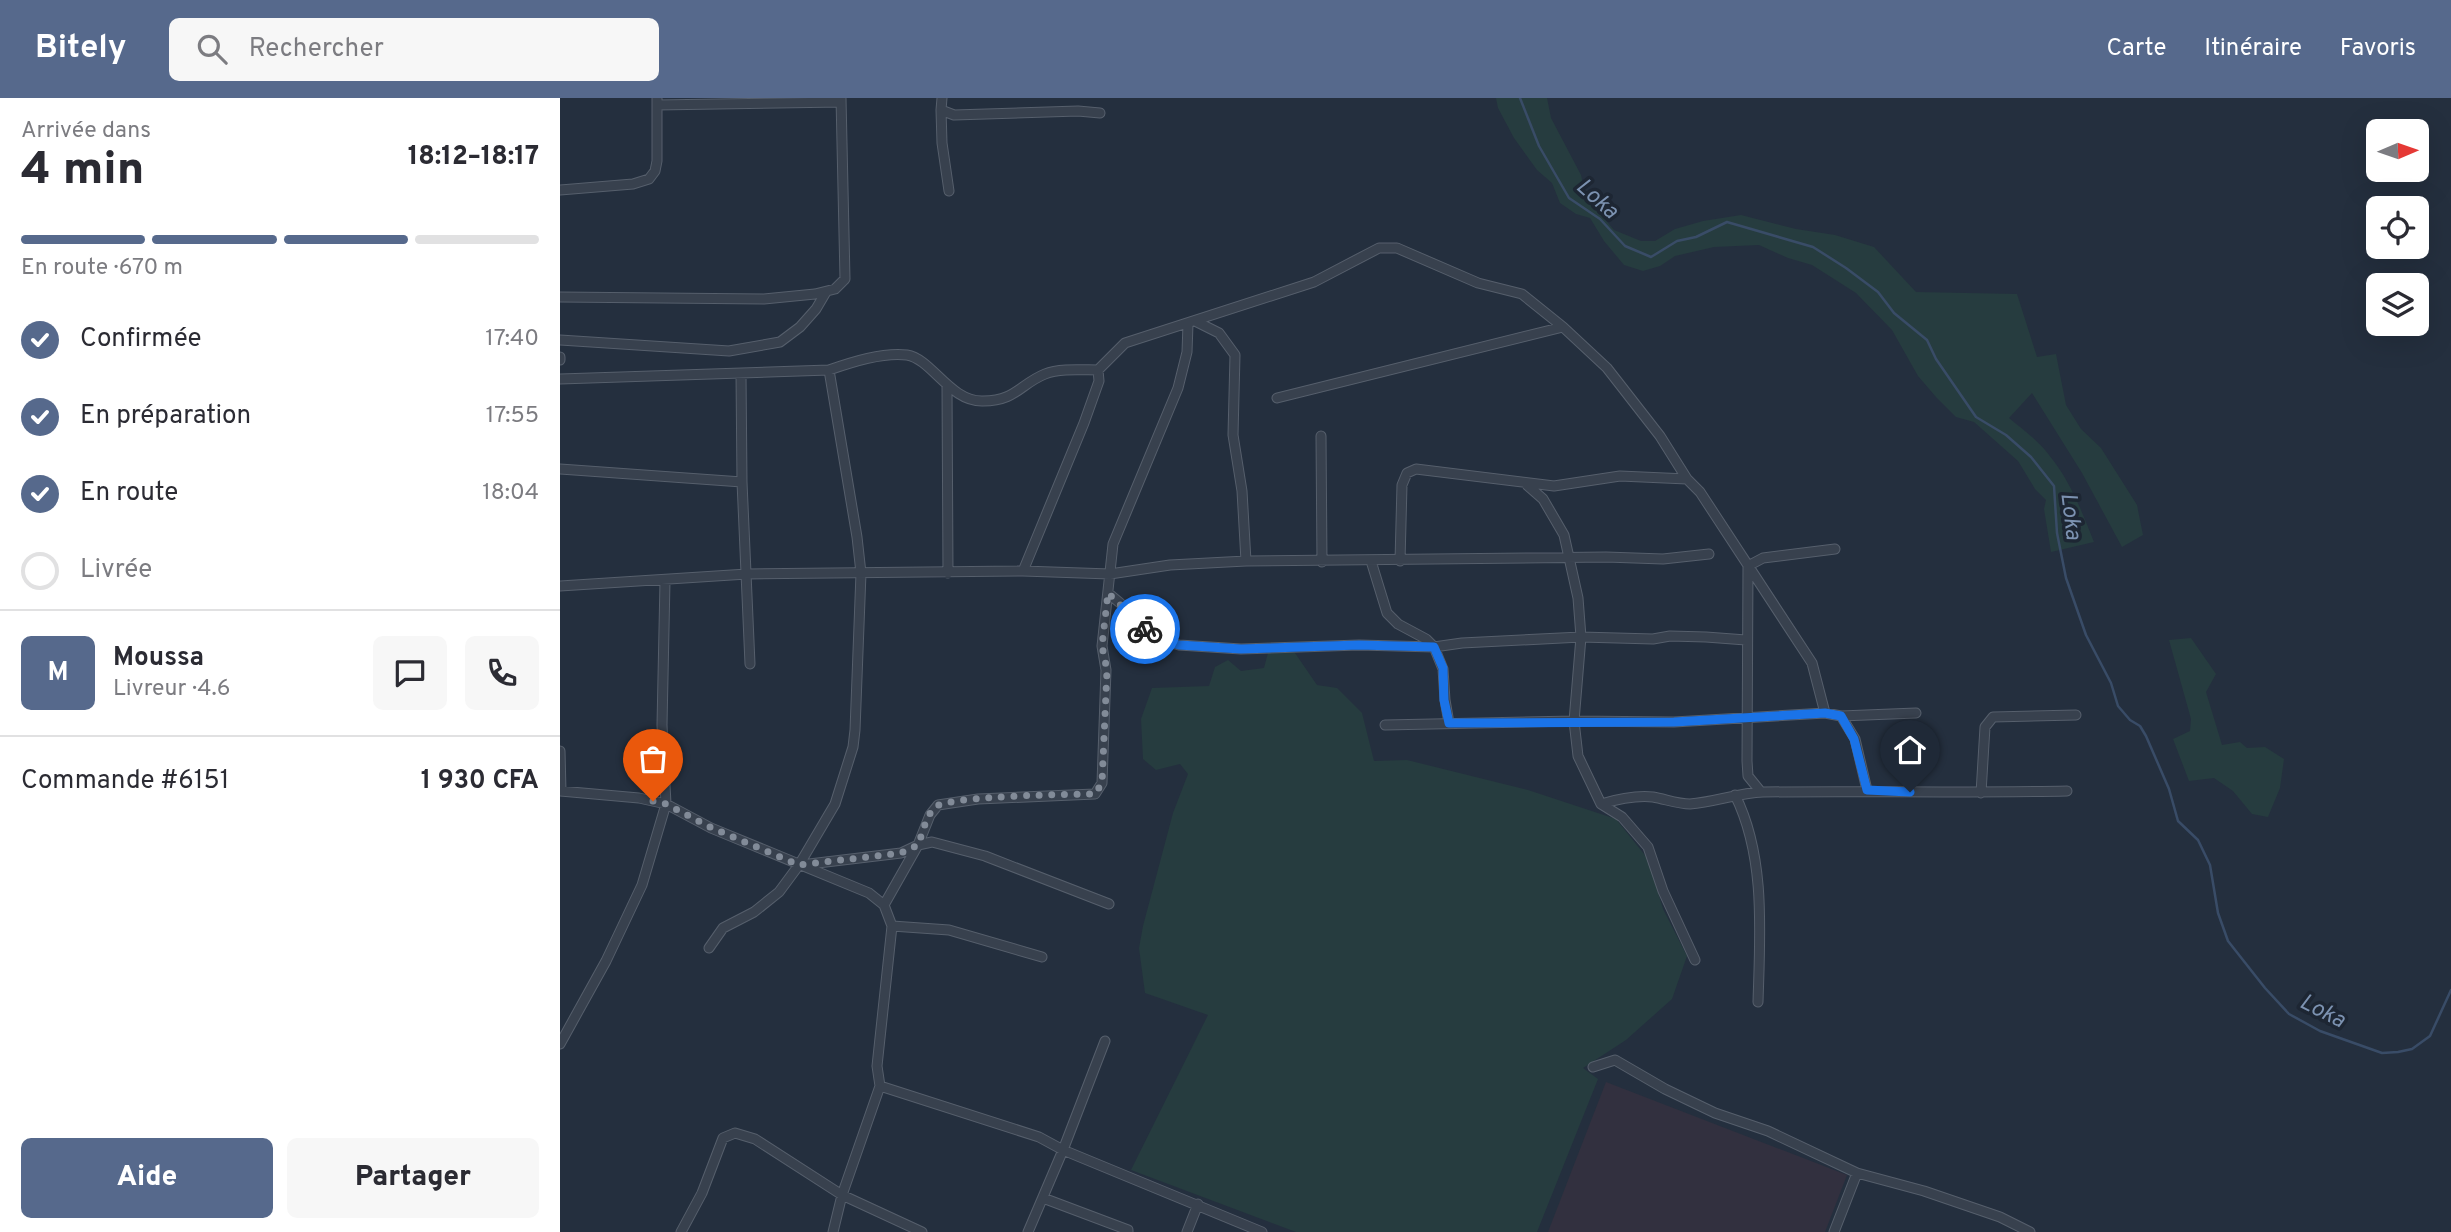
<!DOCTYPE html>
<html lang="fr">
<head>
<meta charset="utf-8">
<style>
  body { margin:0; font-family:Overpass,sans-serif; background:#f7f7f7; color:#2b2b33; height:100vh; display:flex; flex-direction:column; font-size:26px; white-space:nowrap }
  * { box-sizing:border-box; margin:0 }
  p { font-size:23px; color:#7c7c81 }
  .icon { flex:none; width:38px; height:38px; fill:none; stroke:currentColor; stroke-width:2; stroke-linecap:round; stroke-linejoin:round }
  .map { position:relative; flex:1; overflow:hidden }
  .drawer { display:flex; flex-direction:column; background:#fff; width:560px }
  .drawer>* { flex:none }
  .needle { width:46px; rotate:88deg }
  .buttons { position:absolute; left:1806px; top:21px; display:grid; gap:14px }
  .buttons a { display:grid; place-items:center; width:63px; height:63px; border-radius:10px; background:#fff; box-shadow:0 7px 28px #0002; font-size:35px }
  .pin { position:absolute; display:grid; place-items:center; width:60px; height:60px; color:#fff; margin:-72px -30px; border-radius:50% 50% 50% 0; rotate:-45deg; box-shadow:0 0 7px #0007 }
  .pin .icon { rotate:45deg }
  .courier { position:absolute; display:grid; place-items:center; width:70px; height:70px; margin:-35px; border:5px solid #1a73e8; border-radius:50%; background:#fff; color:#222; box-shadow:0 2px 9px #0007 }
  .summary em { font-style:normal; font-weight:800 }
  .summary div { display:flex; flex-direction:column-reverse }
  .summary { display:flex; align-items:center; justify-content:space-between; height:119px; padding:0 21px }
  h1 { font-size:46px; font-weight:800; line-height:52px }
  .bar { display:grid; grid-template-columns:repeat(4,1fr); gap:10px 7px; align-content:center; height:84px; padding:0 21px }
  .bar i { height:9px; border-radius:5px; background:#e1e1e2 }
  .bar .selected { background:#56698c }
  .bar p { grid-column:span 4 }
  .line { display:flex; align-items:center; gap:18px; padding:0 21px; border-top:2px solid #e1e1e2 }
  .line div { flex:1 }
  .round { display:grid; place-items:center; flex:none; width:74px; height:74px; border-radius:10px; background:#f7f7f7 }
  ol { padding:0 21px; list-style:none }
  li { display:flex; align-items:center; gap:21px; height:77px }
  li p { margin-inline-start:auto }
  li .icon { padding:7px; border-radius:50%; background:#56698c; color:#fff; stroke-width:4 }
  li:last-child { color:#7c7c81 }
  li i { width:38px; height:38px; border:4px solid #e1e1e2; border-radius:50% }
  .action { display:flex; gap:14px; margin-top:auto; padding:14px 21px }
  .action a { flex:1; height:80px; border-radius:10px; background:#56698c; color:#fff; font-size:28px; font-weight:800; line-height:80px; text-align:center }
  .action a+a { background:#f7f7f7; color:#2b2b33 }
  header { display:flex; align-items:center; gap:42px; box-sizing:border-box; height:98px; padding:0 35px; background:#56698c; color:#fff }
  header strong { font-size:33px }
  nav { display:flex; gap:38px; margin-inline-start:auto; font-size:24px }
  .search { width:490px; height:63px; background:#f7f7f7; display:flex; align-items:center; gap:18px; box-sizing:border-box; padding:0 24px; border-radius:10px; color:#7c7c81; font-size:26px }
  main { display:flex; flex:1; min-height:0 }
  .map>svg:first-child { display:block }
  .medical { fill:#32303f }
  .green { fill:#263c3f }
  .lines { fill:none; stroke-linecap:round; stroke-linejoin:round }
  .stream { stroke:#394c67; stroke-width:2.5 }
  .minor-casing { stroke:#565f6c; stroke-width:11 }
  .minor { stroke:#38414e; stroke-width:9 }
  .done { stroke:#828b98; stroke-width:7; stroke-dasharray:0 12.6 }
  .route { stroke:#1a73e8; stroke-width:9 }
  .labels { text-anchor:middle; stroke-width:7; stroke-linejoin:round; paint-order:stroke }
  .water-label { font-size:23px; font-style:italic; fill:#7c92b1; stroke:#1d2633 }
</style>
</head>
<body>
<header>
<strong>Bitely</strong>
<div class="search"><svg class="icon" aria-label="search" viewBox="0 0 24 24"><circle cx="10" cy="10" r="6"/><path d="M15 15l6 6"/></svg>Rechercher</div>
<nav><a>Carte</a><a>Itinéraire</a><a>Favoris</a></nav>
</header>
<main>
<section class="drawer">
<div class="summary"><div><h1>4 min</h1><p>Arrivée dans</p></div><em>18:12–18:17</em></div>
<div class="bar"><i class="selected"></i><i class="selected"></i><i class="selected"></i><i></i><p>En route · 670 m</p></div>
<ol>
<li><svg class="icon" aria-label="check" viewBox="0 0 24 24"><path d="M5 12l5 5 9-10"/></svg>Confirmée<p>17:40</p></li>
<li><svg class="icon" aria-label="check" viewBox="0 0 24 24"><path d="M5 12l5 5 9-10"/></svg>En préparation<p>17:55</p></li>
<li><svg class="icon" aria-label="check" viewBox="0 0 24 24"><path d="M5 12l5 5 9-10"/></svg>En route<p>18:04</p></li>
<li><i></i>Livrée</li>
</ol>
<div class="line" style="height:126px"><b class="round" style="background:#56698c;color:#fff">M</b><div><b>Moussa</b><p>Livreur · 4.6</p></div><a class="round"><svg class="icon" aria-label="chat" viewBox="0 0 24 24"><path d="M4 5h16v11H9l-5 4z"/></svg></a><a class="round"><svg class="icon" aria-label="phone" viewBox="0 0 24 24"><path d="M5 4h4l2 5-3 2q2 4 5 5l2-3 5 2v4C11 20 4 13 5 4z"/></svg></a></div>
<div class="line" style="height:91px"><div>Commande #6151</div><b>1 930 CFA</b></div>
<div class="action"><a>Aide</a><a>Partager</a></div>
</section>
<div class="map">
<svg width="1891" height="1134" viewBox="0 0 1891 1134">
  <rect width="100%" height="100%" fill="#242f3e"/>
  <path class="medical" d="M 1046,984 L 1287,1077 L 1265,1134 L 988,1134 Z"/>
  <path class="green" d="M 936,0 L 987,0 L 991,20 L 1021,77 L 1026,99 L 1054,132 L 1081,143 L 1095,143 L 1115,131 L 1143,123 L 1181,117 L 1236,131 L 1275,137 L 1314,149 L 1356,194 L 1457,196 L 1477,259 L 1496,256 L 1506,307 L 1521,331 L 1541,350 L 1577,407 L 1583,437 L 1562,449 L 1522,375 L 1472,295 L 1449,320 C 1463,332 1478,342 1489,357 C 1510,382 1522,414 1534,444 L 1491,454 L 1484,411 L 1486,402 L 1475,391 L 1458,363 L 1414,324 L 1396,319 L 1376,299 L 1358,278 L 1332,232 L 1296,195 L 1252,167 L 1228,160 L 1199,147 L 1154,149 L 1115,158 L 1100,168 L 1083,173 L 1064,167 L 1044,143 L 1030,120 L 1016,116 L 1000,105 L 992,85 L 977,72 L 954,40 L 938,10 Z
    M 1631,540 L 1656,576 L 1646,594 L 1662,647 L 1680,644 L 1687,650 L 1705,649 L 1724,661 L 1720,690 L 1708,719 L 1692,716 L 1673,693 L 1654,680 L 1629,683 L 1613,641 L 1630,633 L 1631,621 L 1609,542 Z
    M 709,551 L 735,555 L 757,587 L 777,590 L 802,615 L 814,663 L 847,662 L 968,692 L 1056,721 L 1088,761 L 1103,811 L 1127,858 L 1112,901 L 1066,942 L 1023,970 L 1038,981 L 977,1134 L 736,1134 L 571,1072 L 648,917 L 585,895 L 579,850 L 583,828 L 613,715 L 628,676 L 620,666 L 596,672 L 583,661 L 581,621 L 592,590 L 649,588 L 655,569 L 668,562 L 681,573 L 704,570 Z"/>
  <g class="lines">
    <path class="stream" d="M 960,0 L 979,48 L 1009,100 L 1040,121 L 1065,148 L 1091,159 L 1117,143 L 1136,139 L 1167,124 L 1253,149 L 1286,170 L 1318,194 L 1334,215 L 1367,242 L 1376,261 L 1416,319 L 1446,337 L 1471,359 L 1494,388 L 1497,435 L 1506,480 L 1526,537 L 1551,585 L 1558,608 L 1570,622 L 1580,628 L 1586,638 L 1609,691 L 1618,723 L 1638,742 L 1650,767 L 1658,815 L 1668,843 L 1705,890 L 1729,916 L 1760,933 L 1822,955 L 1838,954 L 1852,951 L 1870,938 L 1891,892"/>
    <g class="minor-casing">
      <path id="minor" d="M 382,0 L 381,12 L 394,17 L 518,13 L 540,15
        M 97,7 L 281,4
        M 381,12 L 382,45 L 389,93
        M 0,92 L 73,86 L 89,81 L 95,73 L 97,63 L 97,0
        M 0,199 L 204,201 L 255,196 L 275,191 L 285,181 L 281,0
        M 635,223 L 659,235 L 675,257 L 673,337 L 682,393 L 686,463
        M 0,242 L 169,253 L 220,244 L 240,229 L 256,211 L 266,194
        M 0,259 L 0,262
        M 181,276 L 182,384 L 190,566
        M 0,281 L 269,272 C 292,264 323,254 347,257 C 372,261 390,304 423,303 C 456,303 460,286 485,276 C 500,270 522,272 538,272 L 565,245 L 754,184 L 819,150 L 837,150 L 918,185 L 962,196 L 1003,229 L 1047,270 L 1100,338 L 1127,381
        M 387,289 L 388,475
        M 717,300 L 1003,229
        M 761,338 L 762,464
        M 0,371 L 182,384
        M 967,387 L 983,401 L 1004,437 L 1018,500 L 1021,539 L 1014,623 L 1018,658 L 1041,706 L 1062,719 L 1088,749 L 1103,793 L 1135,862
        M 811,463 L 827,515 L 838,526 L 866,541 L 874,549 L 883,571 L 885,602 L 889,625
        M 840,463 L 842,387 L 847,375 L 856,371 L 994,388 L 1060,378 L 1127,381 L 1140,394 L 1252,565 L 1265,615
        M 463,473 L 524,325 L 539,283 L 538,272
        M 0,488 L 187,476 L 463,473 L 550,476 L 610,467 L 686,463 L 1046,459 L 1103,461 L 1149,456
        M 548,495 L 560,505 L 594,540 L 619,547 L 681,551 L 799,547 L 874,549 L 902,545 L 1021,539 L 1093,541 L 1110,538 L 1146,539 L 1186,542
        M 1281,618 L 1356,615
        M 825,627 L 1014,623 L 1114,624 L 1265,615 L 1281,618 L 1295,641 L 1307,692
        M 0,653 L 1,693
        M 0,693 L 79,700 L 106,706 L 151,730 L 309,795 L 324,807 L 332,828 L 317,968 L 320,988 L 282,1097 L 273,1134
        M 1201,694 L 1188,678 L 1187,663 L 1188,468 L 1203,460 L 1275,451
        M 1421,695 L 1425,629 L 1433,619 L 1516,617
        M 1175,697 C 1206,759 1200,836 1198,904
        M 1041,706 C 1058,701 1075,697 1093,699 C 1105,701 1118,706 1130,706 C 1155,704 1178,695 1203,694 C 1305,693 1406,695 1507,693
        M 241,767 L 341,755 L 358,747 L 372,744 L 425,758 L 549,806
        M 324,807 L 358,747 L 370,717 L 378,707 L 418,701 L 535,696 L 542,685 L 546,572 L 542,548 L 553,446 L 618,290 L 627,254 L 628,226
        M 332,828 L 389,832 L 482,859
        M 149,850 L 163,830 L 194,814 L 219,794 L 239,767 L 275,706 L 293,649 L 295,632 L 301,475 L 297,439 L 269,272
        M 0,946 L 46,863 L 82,787 L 106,706 L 102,627 L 105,483
        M 1033,969 L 1055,962 L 1105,991 L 1155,1015 L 1208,1033 L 1297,1075 L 1364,1093 L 1440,1119 L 1470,1134
        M 320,988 L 479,1039 L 503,1052 L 702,1134
        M 483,1100 L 568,1132 L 568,1134
        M 121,1134 L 142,1095 L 163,1040 L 175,1035 L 195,1041 L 282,1097 L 362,1134
        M 468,1134 L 503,1052 L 545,943
        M 627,1134 L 638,1106
        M 1274,1134 L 1297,1075"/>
    </g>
    <use href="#minor" class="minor"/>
  </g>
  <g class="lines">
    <path class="done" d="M 93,703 L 106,706 L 152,730 L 239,767 L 341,755 L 358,747 C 363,735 366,715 377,708 C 393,698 510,696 535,696 L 542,685 L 547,572 L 542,548 L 548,495 L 585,531"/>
    <path class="route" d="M 585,531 L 594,540 L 619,547 L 681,551 L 799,547 L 874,549 L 883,570 L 884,602 L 889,625 L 1114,624 L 1265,615 L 1281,618 L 1294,641 L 1307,692 L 1350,694"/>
  </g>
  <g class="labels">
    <g class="water-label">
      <text transform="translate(1038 100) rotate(42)" y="8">Loka</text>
      <text transform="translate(1512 418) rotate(83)" y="8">Loka</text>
      <text transform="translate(1763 912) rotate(27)" y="8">Loka</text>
    </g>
  </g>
</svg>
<div class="buttons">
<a><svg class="needle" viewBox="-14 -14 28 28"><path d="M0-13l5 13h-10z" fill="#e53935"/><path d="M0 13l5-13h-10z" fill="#7c7c81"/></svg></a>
<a><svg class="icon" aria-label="locate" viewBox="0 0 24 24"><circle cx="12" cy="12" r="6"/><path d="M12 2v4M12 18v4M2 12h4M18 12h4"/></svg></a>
<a><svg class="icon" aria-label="layers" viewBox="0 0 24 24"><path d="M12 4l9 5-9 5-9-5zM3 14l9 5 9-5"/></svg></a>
</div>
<div class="pin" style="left:93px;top:703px;background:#ea580c"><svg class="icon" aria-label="bag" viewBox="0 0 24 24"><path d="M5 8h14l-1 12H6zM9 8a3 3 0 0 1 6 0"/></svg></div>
<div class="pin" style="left:1350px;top:694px;background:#1f2937"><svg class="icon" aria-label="home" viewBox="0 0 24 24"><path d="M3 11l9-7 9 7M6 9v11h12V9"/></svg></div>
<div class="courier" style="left:585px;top:531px"><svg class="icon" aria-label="bike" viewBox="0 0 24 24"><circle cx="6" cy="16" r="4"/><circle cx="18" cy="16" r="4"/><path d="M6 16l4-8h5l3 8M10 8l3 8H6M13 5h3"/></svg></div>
</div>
</main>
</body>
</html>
